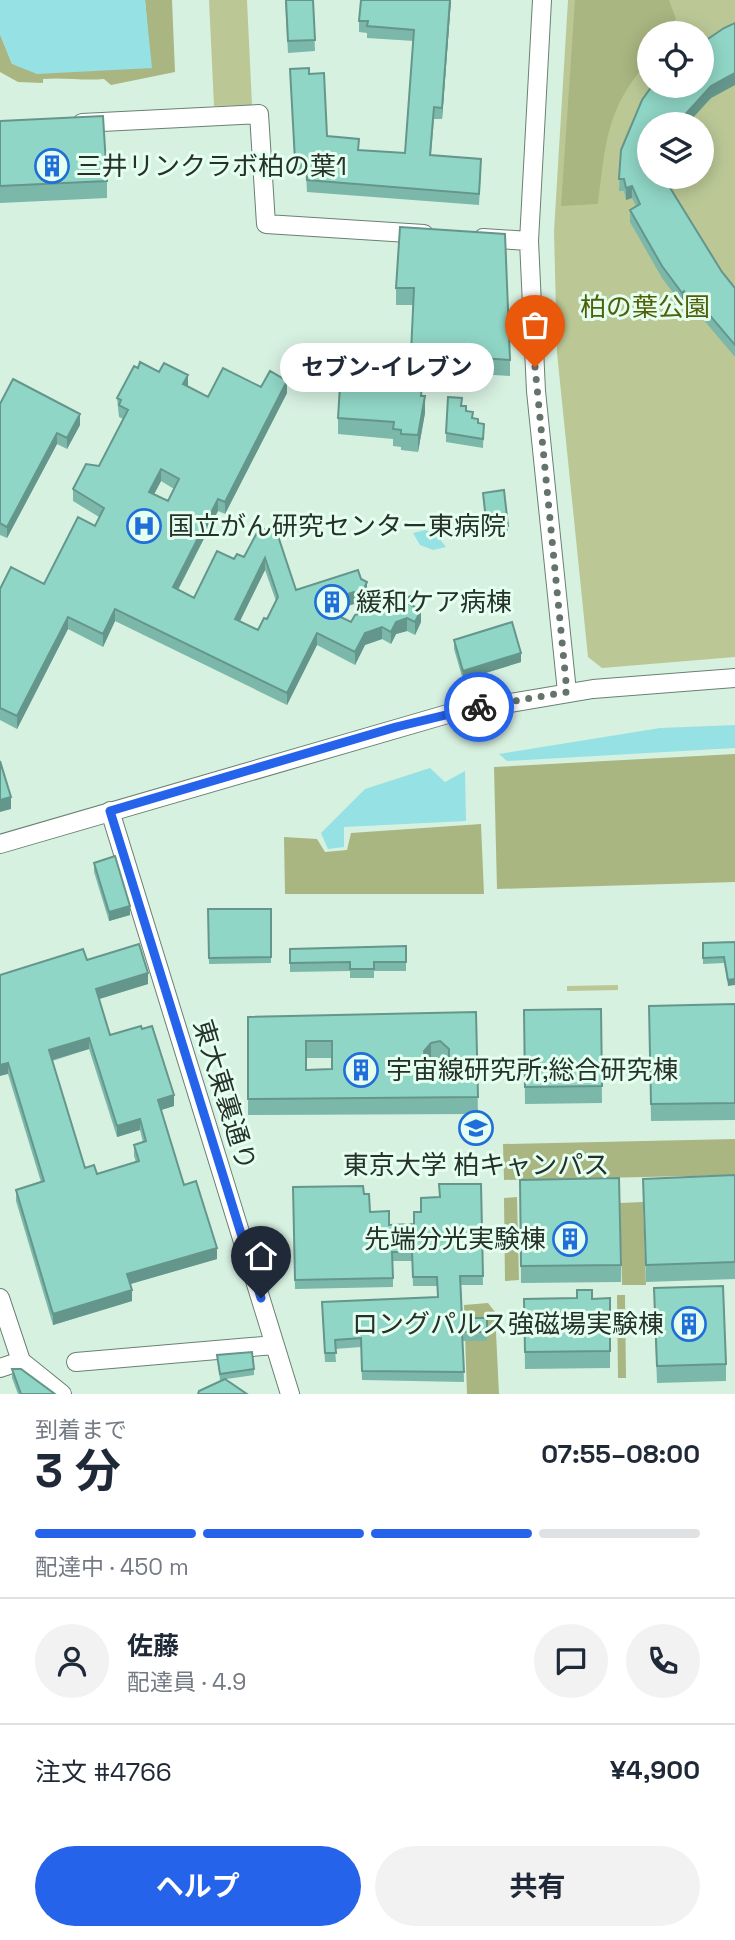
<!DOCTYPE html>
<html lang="ja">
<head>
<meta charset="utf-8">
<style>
  body { margin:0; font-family:"Space Grotesk","Noto Sans JP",sans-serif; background:#f2f2f3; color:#1f2937; height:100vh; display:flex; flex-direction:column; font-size:26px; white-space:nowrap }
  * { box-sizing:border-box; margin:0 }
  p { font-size:23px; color:#747a83 }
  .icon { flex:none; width:38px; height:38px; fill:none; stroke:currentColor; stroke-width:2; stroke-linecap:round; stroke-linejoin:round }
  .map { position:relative; height:1394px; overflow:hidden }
  .sheet { display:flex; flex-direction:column; background:#fff; flex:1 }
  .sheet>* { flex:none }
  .tools { position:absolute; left:637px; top:21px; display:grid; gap:14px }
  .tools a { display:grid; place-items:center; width:77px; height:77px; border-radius:50%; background:#fff; box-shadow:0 4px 18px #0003; font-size:35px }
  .pin { position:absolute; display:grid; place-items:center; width:60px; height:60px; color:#fff; margin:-72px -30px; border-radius:50% 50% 50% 0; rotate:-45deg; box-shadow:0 0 7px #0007 }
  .pin .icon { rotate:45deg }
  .courier { position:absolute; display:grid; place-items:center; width:70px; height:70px; margin:-35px; border:5px solid #2563eb; border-radius:50%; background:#fff; color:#222; box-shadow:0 2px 9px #0007 }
  .bubble { position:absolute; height:49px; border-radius:24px; background:#fff; box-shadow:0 4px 18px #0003; font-size:23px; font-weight:700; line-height:49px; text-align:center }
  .overview em { font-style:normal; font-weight:700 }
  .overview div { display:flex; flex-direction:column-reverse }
  .overview { display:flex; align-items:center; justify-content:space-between; height:119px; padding:0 35px }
  h1 { font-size:46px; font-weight:700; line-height:52px }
  .bar { display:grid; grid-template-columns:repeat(4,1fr); gap:10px 7px; align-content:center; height:84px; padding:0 35px }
  .bar i { height:9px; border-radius:5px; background:#e0e1e3 }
  .bar .current { background:#2563eb }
  .bar p { grid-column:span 4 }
  .line { display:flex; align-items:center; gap:18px; padding:0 35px; border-top:2px solid #e0e1e3 }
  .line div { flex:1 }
  .round { display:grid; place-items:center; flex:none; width:74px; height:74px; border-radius:37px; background:#f2f2f3 }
  .primary-button { display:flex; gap:14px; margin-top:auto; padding:14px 35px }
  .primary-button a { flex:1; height:80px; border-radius:42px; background:#2563eb; color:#fff; font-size:28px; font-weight:700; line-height:80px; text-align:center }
  .primary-button a+a { background:#f2f2f3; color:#1f2937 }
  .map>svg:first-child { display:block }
  .green { fill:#bbc896; fill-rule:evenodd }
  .forest { fill:#a9b681 }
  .water { fill:#96e1e3 }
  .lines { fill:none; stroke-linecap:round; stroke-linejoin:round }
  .minor-casing { stroke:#698072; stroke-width:20 }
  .minor { stroke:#fff; stroke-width:18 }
  .wall { fill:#7cb8aa; fill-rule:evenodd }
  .shaded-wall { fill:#65968b }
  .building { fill:#90d6c6; stroke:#65968b; stroke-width:2; fill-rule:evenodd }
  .done { stroke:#65746b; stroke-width:7; stroke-dasharray:0 12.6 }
  .route { stroke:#2563eb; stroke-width:9 }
  .labels { text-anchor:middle; stroke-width:6; stroke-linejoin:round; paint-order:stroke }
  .poi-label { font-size:26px; fill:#27312b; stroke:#e4ffef; text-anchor:start }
  .park-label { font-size:26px; fill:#505f08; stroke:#e4ffef }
  .street-label { font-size:26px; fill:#27312b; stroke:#e4ffef }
</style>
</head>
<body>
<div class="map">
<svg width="735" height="1394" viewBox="0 0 735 1394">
  <rect width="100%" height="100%" fill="#d7f1e1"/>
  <path class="green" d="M 209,0 L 247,0 L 252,105 L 214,106 Z
    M 568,0 L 735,0 L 735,657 L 602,668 L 588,657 L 557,353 L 554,231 ZM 649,33 L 702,33 L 702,86 L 649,86 ZM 649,124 L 702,124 L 702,177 L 649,177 Z
    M 618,985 L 618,990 L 567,991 L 567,986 Z"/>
  <path class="forest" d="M 145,0 L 172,0 L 175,72 L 111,85 L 104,79 C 83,81 64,77 43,79 L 43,83 L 18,82 L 0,72 L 0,34 L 12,64 L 151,68 Z
    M 575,0 L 669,0 L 676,19 L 667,33 L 649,33 L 649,60 C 606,109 606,142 598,204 L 561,206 Z
    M 735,754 L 735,882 L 497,889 L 494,767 Z
    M 481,824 L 484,894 L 285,894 L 284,837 L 317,839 L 325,852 L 347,850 L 351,833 Z
    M 735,1139 L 735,1175 L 504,1180 L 503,1144 Z
    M 517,1197 L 519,1280 L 505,1281 L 504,1198 Z
    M 643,1202 L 646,1285 L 622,1285 L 620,1203 Z
    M 617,1295 L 625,1295 L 626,1378 L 618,1378 Z
    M 488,1303 L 495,1312 L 499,1394 L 467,1394 L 464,1305 Z"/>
  <path class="water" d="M 0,0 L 145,0 L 152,68 L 37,74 L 12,64 L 0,34 Z
    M 425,530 L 435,533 L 446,547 L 433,550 L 420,545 L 413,533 Z
    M 735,725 L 735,748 L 507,761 L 499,754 L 660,728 Z
    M 430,768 L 445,782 L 465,771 L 466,821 L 344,827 L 344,847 L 328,849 L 321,833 L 365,789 Z"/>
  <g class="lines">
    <g class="minor-casing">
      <path id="minor" d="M 542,0 L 529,241 L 536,391 L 567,692
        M 82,123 L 259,114 L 266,224 L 424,234
        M 483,238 L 529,241
        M 110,811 L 290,1394
        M 0,844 L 451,713 L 593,689 L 735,678
        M 0,1298 L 21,1361 L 62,1394
        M 76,1362 L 275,1345
        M 0,1368 L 21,1361"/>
    </g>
    <use href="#minor" class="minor"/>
  </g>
  <path class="wall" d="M 285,0 L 313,0 L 315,51 L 288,53 Z
    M 451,0 L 442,119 L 434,119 L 431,155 L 481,171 L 479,205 L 307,192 L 306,173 L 295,172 L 290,69 L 309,74 L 327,136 L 359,150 L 405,153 L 414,41 L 367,38 L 367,33 L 359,32 L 359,21 Z
    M 735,23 L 735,85 L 711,98 L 687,124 L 649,124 L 649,177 L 664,177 L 664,179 L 722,272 L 735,288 L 735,357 L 691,305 L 687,308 L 684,303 L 682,305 L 662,278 L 630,222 L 630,210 L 636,206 L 632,198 L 626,200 L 624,191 L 619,191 L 621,150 L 642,100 L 652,86 L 702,86 L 702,43 L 724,28 Z
    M 0,121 L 107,181 L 107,198 L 0,203 Z
    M 400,227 L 510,360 L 510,376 L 411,370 L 413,305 L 396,305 L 396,288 Z
    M 188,387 L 208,397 L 261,387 L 287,393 L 225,514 L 218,511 L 178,590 L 194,598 L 234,559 L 244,557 L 260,527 L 296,590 L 358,570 L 367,595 L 361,607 L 354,604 L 341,608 L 337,615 L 351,622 L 414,607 L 421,622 L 415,635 L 407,631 L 396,634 L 391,644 L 382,639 L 365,645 L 355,665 L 317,645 L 287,705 L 115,621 L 103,647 L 68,629 L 17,729 L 0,720 L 0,589 L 44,584 L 95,526 L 99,517 L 73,501 L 73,489 L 99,466 L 123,419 L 119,417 L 117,398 ZM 161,481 L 174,489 L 168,501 L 154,494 ZM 265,570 L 276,601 L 267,619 L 258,630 L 240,621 Z
    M 422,396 L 425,413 L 418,452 L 401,450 L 401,447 L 393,446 L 393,439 L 338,434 L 338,418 Z
    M 0,404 L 80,425 L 67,449 L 57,444 L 7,538 L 0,535 Z
    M 462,406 L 478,423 L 484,424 L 483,448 L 446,442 L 446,433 Z
    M 483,493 L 508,526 L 508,533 L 487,535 Z
    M 454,640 L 521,662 L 463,680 L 454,649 Z
    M 94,863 L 130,915 L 109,921 L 94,872 Z
    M 208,909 L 271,909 L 271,963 L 209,964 Z
    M 735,942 L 728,986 L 724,963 L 703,964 L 703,943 Z
    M 406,946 L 406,971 L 374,971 L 374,978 L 350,978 L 350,971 L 290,972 L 290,949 Z
    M 87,960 L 148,984 L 99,999 L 110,1035 L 174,1106 L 161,1110 L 184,1185 L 217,1259 L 130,1284 L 132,1301 L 53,1325 L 16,1201 L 16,1190 L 41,1182 L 8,1074 L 0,975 ZM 89,1049 L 117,1137 L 140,1130 L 143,1142 L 134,1145 L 134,1156 L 136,1162 L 97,1174 L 85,1168 L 52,1061 Z
    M 735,1004 L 735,1120 L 651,1121 L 649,1006 Z
    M 601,1009 L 602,1103 L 525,1104 L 524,1010 Z
    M 476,1012 L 478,1114 L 248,1115 L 248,1017 ZM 306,1058 L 332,1058 L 332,1069 L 306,1070 ZM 440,1058 L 446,1063 L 443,1067 L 432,1067 L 428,1063 L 431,1059 Z
    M 735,1175 L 735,1279 L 646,1282 L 643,1179 Z
    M 520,1180 L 621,1265 L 621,1282 L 521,1283 Z
    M 481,1184 L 483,1285 L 461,1285 L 462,1318 L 487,1318 L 487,1341 L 463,1341 L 464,1382 L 362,1380 L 361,1347 L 335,1349 L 336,1362 L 325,1362 L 322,1311 L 437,1297 L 437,1286 L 413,1286 L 412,1261 L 393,1261 L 393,1287 L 295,1289 L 293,1187 L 364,1194 L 370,1212 L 389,1225 L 414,1224 L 421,1212 L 440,1197 Z
    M 610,1298 L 610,1368 L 525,1369 L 524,1299 Z
    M 654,1304 L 726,1364 L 726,1381 L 657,1383 Z
    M 217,1355 L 254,1369 L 254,1375 L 220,1380 Z
    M 12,1369 L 55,1394 L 18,1394 L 12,1378 Z"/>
  <path class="shaded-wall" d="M 450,0 L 451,0 L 442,119 L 442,108 Z
    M 735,73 L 735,85 L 711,98 L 687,124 L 678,124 L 680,120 L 711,86 Z
    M 632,186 L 632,198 L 626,200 L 626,188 Z
    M 684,291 L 684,303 L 682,305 L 682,293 Z
    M 691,293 L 691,305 L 687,308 L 687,296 Z
    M 188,375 L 188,387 L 183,384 Z
    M 287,381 L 287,393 L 225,514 L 225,502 Z
    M 425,396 L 425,413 L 418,452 L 418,435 Z
    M 80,414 L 80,425 L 67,449 L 67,438 Z
    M 57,433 L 57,444 L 7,538 L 7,527 Z
    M 161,469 L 161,481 L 149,504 L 149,492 Z
    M 218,499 L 218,511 L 173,599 L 173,587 Z
    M 265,558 L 265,570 L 235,631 L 235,619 Z
    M 367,582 L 367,595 L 361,607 L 361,595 Z
    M 354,592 L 354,604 L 341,608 L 332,625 L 332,613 L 341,596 Z
    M 414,595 L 414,607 L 409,604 Z
    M 115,609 L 115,621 L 103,647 L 103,634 Z
    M 421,610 L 421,622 L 415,635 L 415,622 Z
    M 68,617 L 68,629 L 17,729 L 17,716 Z
    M 407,618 L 407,631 L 396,634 L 391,644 L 391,632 L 396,622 Z
    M 382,627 L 382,639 L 365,645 L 355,665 L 355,652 L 365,633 Z
    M 317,633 L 317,645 L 287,705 L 287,693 Z
    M 521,653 L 521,662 L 463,680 L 463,671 Z
    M 11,797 L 11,809 L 0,812 L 0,800 Z
    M 130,906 L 130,915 L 109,921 L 109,912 Z
    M 148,973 L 148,984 L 96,1000 L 96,989 Z
    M 735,979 L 735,985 L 728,986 L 728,980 Z
    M 89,1038 L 89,1049 L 49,1061 L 49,1050 Z
    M 431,1043 L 431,1059 L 424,1068 L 424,1051 Z
    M 8,1063 L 8,1074 L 0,1076 L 0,1065 Z
    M 174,1095 L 174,1106 L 158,1111 L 158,1100 Z
    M 140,1119 L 140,1130 L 117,1137 L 117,1126 Z
    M 217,1248 L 217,1259 L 127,1285 L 127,1274 Z
    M 132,1290 L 132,1301 L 53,1325 L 53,1314 Z"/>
  <path class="building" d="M 286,0 L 313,0 L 315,40 L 288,41 Z
    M 361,0 L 450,0 L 442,108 L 434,107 L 430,155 L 481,159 L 479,194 L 307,180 L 306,161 L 295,160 L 290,69 L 309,68 L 309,74 L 324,73 L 327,136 L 359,139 L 358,150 L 405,153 L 414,30 L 367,26 L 368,21 L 359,21 Z
    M 735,23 L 735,73 L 711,86 L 680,120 L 678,124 L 649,124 L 649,177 L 664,177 L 664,178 L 722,272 L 735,288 L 735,345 L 691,293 L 687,296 L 684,291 L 682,293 L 662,266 L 630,210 L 640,204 L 632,186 L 626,188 L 624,179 L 619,179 L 621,150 L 642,100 L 652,86 L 702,86 L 702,43 L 724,28 Z
    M 103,116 L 107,181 L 0,186 L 0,121 Z
    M 400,227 L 505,234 L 510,360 L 411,353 L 414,288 L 396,288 Z
    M 140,362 L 159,372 L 164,363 L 188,375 L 183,384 L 208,397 L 223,368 L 261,387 L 270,371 L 287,381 L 225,502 L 218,499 L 173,587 L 194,598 L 217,551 L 234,559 L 237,554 L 244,557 L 260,527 L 278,536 L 296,590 L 358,570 L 361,579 L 367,582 L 361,595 L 354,592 L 341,596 L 332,613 L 351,622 L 355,615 L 414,595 L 409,604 L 421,610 L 415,622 L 407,618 L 396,622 L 391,632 L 382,627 L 365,633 L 355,652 L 317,633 L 287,693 L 115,609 L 103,634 L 68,617 L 17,716 L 0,708 L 0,589 L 11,567 L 44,584 L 78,517 L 95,526 L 104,508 L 73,489 L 86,464 L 99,466 L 128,410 L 119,405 L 121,400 L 117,398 L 134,366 L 138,368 ZM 161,469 L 179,479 L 168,501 L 149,492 ZM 265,558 L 278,597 L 267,619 L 264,618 L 258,630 L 235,619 Z
    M 346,378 L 422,385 L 421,396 L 425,396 L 418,435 L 401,434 L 401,430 L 393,429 L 394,422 L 338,418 L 340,386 L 345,387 Z
    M 13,379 L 80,414 L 67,438 L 57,433 L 7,527 L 0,523 L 0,404 Z
    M 448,397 L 462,398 L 461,406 L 466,406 L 466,411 L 473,412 L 472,418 L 478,419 L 478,423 L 484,424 L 483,439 L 446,433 Z
    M 504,490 L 508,526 L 487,529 L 483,493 Z
    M 512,622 L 521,653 L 463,671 L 454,640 Z
    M 0,761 L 11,797 L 0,800 Z
    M 115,856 L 130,906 L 109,912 L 94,863 Z
    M 208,909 L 271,909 L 271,957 L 209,958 Z
    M 735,942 L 735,979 L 728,980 L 724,957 L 703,958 L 703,943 Z
    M 139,944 L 148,973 L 96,989 L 110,1035 L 141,1026 L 142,1029 L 152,1026 L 174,1095 L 158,1100 L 184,1185 L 196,1181 L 217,1248 L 127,1274 L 132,1290 L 53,1314 L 16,1190 L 44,1181 L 8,1063 L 0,1065 L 0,975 L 83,949 L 87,960 ZM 89,1038 L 117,1126 L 140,1119 L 146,1141 L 134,1145 L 139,1161 L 97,1174 L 94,1165 L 85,1168 L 49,1050 Z
    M 406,946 L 406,962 L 374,962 L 374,969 L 350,969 L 350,962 L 290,963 L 290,949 Z
    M 735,1004 L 735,1103 L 651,1104 L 649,1006 Z
    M 601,1009 L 602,1086 L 525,1087 L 524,1010 Z
    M 476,1012 L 478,1097 L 248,1099 L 248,1017 ZM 306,1041 L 332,1041 L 332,1069 L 306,1070 ZM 440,1041 L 449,1049 L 449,1061 L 443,1067 L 432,1067 L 425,1060 L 424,1051 L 431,1043 Z
    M 735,1175 L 735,1262 L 646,1265 L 643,1179 Z
    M 619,1178 L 621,1265 L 521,1266 L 520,1180 Z
    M 439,1184 L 481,1184 L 483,1276 L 460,1276 L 462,1318 L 487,1318 L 487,1332 L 462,1332 L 464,1372 L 362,1371 L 361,1338 L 335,1340 L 336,1353 L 325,1353 L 322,1302 L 438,1297 L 437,1277 L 413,1277 L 412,1252 L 392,1252 L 393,1278 L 295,1280 L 293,1187 L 363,1186 L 364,1194 L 369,1194 L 370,1212 L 389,1211 L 389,1225 L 414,1224 L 414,1212 L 421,1212 L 421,1198 L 440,1197 Z
    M 723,1286 L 726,1364 L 657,1366 L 654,1288 Z
    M 577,1290 L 592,1290 L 592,1299 L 610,1298 L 610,1351 L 525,1352 L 524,1299 L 577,1298 Z
    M 252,1352 L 254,1369 L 220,1374 L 217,1355 Z
    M 12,1369 L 21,1369 L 55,1394 L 21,1394 Z
    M 225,1379 L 247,1394 L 198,1394 L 199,1391 Z"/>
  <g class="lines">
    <path class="done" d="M 479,707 L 567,692 L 535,367"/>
    <path class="route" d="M 261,1298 L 110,811 L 396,727 L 479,707"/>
  </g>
  <defs>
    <g id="building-ring" transform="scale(1.75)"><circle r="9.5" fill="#e4ffef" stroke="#1f6ed9" stroke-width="1.5"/><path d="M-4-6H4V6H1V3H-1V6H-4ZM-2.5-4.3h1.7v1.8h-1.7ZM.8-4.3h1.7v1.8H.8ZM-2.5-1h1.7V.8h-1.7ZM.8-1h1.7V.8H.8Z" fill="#1f6ed9"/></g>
    <g id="hospital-ring" transform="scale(1.75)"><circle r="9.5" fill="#e4ffef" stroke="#1f6ed9" stroke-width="1.5"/><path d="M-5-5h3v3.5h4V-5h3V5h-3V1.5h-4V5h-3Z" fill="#1f6ed9"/></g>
    <g id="university-ring" transform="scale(1.75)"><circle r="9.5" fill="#e4ffef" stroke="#1f6ed9" stroke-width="1.5"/><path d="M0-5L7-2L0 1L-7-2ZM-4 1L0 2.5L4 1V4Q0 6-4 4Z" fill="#1f6ed9"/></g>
  </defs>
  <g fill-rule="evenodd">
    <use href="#building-ring" x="52" y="166"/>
    <use href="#hospital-ring" x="144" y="526"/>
    <use href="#building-ring" x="332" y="602"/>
    <use href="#building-ring" x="361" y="1070"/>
    <use href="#university-ring" x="476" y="1128"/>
    <use href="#building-ring" x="570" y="1239"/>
    <use href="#building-ring" x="689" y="1324"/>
  </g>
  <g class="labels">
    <g class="poi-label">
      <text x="76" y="175">三井リンクラボ柏の葉1</text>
      <text x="168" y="535">国立がん研究センター東病院</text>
      <text x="356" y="611">緩和ケア病棟</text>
      <text x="386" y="1079">宇宙線研究所;総合研究棟</text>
      <text x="476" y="1174" text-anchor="middle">東京大学 柏キャンパス</text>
      <text x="546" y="1248" text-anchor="end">先端分光実験棟</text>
      <text x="664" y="1333" text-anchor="end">ロングパルス強磁場実験棟</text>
    </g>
    <g class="park-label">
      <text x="645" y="316">柏の葉公園</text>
    </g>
    <g class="street-label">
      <text transform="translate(225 1095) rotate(73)" y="9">東大東裏通り</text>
    </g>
  </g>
</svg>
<div class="tools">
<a><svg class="icon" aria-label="locate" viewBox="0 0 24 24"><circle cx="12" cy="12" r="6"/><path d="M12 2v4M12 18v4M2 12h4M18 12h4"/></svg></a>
<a><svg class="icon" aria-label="layers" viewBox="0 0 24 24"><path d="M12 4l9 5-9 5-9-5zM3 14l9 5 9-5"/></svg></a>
</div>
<div class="pin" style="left:535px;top:367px;background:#ea580c"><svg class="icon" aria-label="bag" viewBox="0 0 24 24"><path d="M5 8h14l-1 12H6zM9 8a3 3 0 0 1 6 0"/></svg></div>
<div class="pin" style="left:261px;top:1298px;background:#1f2937"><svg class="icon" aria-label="home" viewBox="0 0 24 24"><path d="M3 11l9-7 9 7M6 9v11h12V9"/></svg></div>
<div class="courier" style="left:479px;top:707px"><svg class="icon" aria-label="bike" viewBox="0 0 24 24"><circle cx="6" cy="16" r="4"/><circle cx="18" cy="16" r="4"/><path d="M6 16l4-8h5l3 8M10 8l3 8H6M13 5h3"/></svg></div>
<div class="bubble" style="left:280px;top:343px;width:214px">セブン-イレブン</div>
</div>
<section class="sheet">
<div class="overview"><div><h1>3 分</h1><p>到着まで</p></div><em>07:55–08:00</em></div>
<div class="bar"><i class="current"></i><i class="current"></i><i class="current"></i><i></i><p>配達中 · 450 m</p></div>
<div class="line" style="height:126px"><a class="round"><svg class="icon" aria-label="person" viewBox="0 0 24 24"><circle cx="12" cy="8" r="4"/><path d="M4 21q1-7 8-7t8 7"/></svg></a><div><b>佐藤</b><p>配達員 · 4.9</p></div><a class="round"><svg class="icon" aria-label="chat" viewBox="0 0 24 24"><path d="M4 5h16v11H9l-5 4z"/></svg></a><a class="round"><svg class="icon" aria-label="phone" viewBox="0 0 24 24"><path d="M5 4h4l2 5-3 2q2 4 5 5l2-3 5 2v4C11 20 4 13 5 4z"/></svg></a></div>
<div class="line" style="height:91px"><div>注文 #4766</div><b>¥4,900</b></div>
<div class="primary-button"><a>ヘルプ</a><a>共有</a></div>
</section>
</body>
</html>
